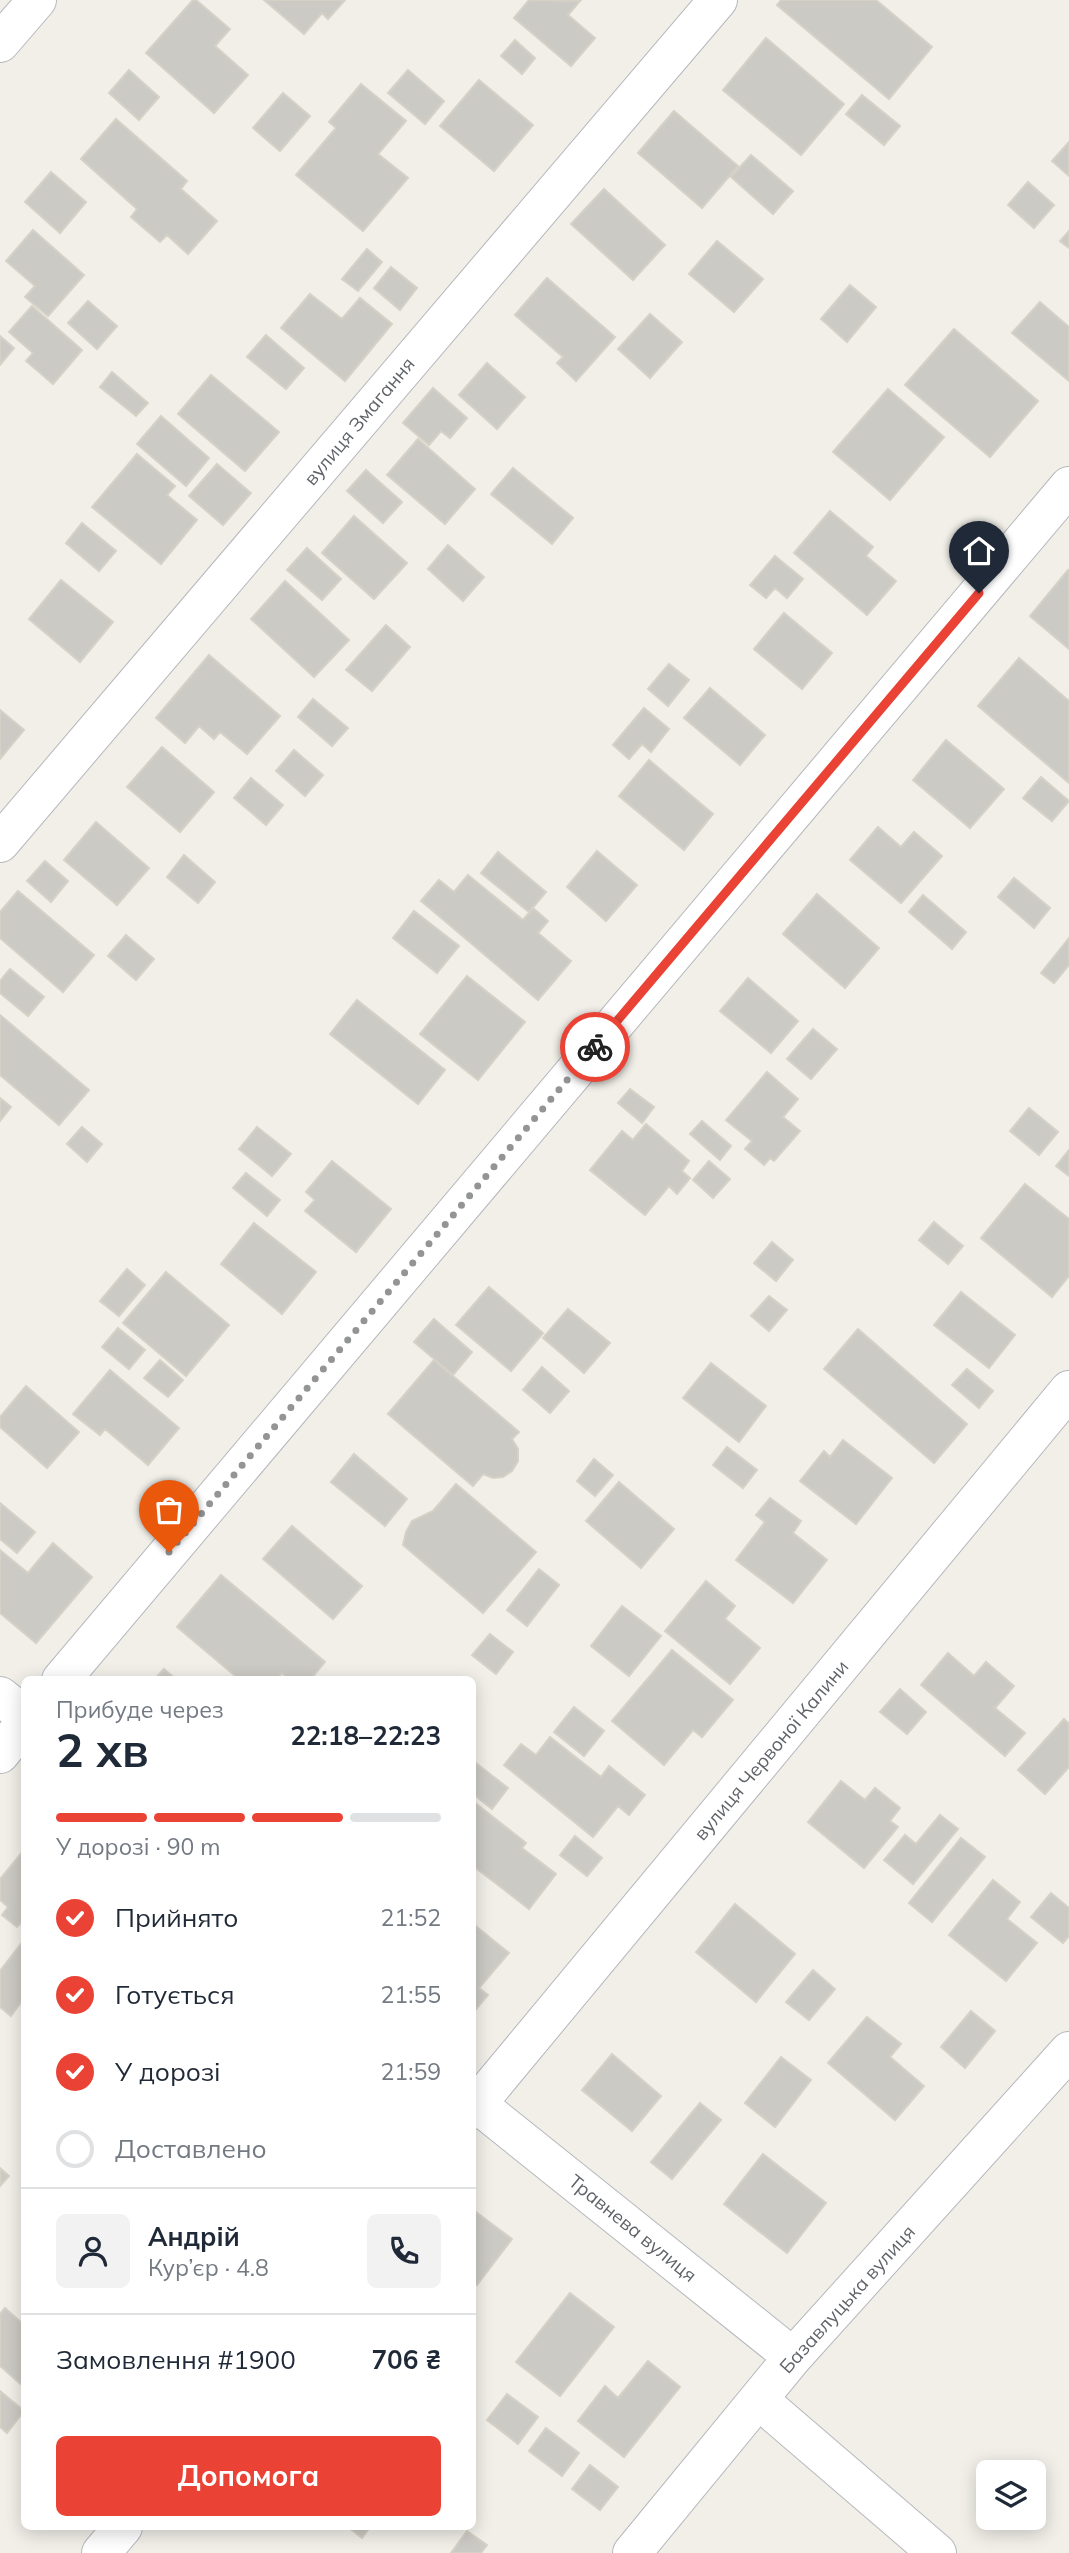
<!DOCTYPE html>
<html lang="uk">
<head>
<meta charset="utf-8">
<style>
  body { margin:0; font-family:Mulish,sans-serif; background:#f2f2f3; color:#1f2937; height:100vh; display:flex; flex-direction:column; font-size:26px; white-space:nowrap }
  * { box-sizing:border-box; margin:0 }
  p { font-size:23px; color:#747a83 }
  .icon { flex:none; width:38px; height:38px; fill:none; stroke:currentColor; stroke-width:2; stroke-linecap:round; stroke-linejoin:round }
  .map { position:relative; flex:1; overflow:hidden }
  .details { position:absolute; left:21px; top:1676px; width:455px; height:854px; display:flex; flex-direction:column; background:#fff; border-radius:10px; box-shadow:0 4px 18px #0003 }
  .details>* { flex:none }
  .fabs { position:absolute; left:976px; top:2460px; display:grid; gap:14px }
  .fabs a { display:grid; place-items:center; width:70px; height:70px; border-radius:10px; background:#fff; box-shadow:0 4px 18px #0003; font-size:35px }
  .pin { position:absolute; display:grid; place-items:center; width:60px; height:60px; color:#fff; margin:-72px -30px; border-radius:50% 50% 50% 0; rotate:-45deg; box-shadow:0 0 7px #0007 }
  .pin .icon { rotate:45deg }
  .courier { position:absolute; display:grid; place-items:center; width:70px; height:70px; margin:-35px; border:5px solid #ea4335; border-radius:50%; background:#fff; color:#222; box-shadow:0 2px 9px #0007 }
  .headline em { font-style:normal; font-weight:700 }
  .headline div { display:flex; flex-direction:column-reverse }
  .headline { display:flex; align-items:center; justify-content:space-between; height:119px; padding:0 35px }
  h1 { font-size:46px; font-weight:700; line-height:52px }
  .bar { display:grid; grid-template-columns:repeat(4,1fr); gap:10px 7px; align-content:center; height:84px; padding:0 35px }
  .bar i { height:9px; border-radius:5px; background:#e0e1e3 }
  .bar .current { background:#ea4335 }
  .bar p { grid-column:span 4 }
  .line { display:flex; align-items:center; gap:18px; padding:0 35px; border-top:2px solid #e0e1e3 }
  .line div { flex:1 }
  .round { display:grid; place-items:center; flex:none; width:74px; height:74px; border-radius:10px; background:#f2f2f3 }
  ol { padding:0 35px; list-style:none }
  li { display:flex; align-items:center; gap:21px; height:77px }
  li p { margin-inline-start:auto }
  li .icon { padding:7px; border-radius:50%; background:#ea4335; color:#fff; stroke-width:4 }
  li:last-child { color:#747a83 }
  li i { width:38px; height:38px; border:4px solid #e0e1e3; border-radius:50% }
  .button { display:flex; gap:14px; margin-top:auto; padding:14px 35px }
  .button a { flex:1; height:80px; border-radius:10px; background:#ea4335; color:#fff; font-size:28px; font-weight:700; line-height:80px; text-align:center }
  .map>svg:first-child { display:block }
  .building { fill:#cccac5; stroke:#d6d1c6; stroke-width:2 }
  .lines { fill:none; stroke-linecap:round; stroke-linejoin:round }
  .minor-casing { stroke:#b5b8bc; stroke-width:40 }
  .minor { stroke:#fff; stroke-width:38 }
  .done { stroke:#929495; stroke-width:7; stroke-dasharray:0 12.6 }
  .route { stroke:#ea4335; stroke-width:9 }
  .labels { text-anchor:middle; stroke-width:7; stroke-linejoin:round; paint-order:stroke }
  .street-label { font-size:19px; fill:#5f6368; stroke:#fff }
</style>
</head>
<body>
<div class="map">
<svg width="1069" height="2553" viewBox="0 0 1069 2553">
  <rect width="100%" height="100%" fill="#f1efe8"/>
  <path class="building" d="M 193,0 L 196,0 L 230,29 L 215,46 L 248,75 L 214,113 L 146,53 Z
    M 264,0 L 345,0 L 328,19 L 322,13 L 304,34 Z
    M 529,0 L 580,1 L 568,15 L 595,38 L 571,66 L 514,18 Z
    M 781,0 L 876,0 L 932,47 L 889,99 L 777,5 Z
    M 766,38 L 844,104 L 801,155 L 723,90 Z
    M 515,40 L 535,58 L 522,74 L 501,56 Z
    M 129,70 L 159,97 L 139,120 L 109,93 Z
    M 408,70 L 444,101 L 425,124 L 388,93 Z
    M 479,80 L 533,125 L 494,171 L 440,126 Z
    M 361,84 L 406,121 L 378,154 L 408,178 L 363,231 L 296,175 L 336,128 L 329,122 Z
    M 283,93 L 310,116 L 280,151 L 253,128 Z
    M 862,95 L 900,126 L 884,145 L 846,114 Z
    M 674,111 L 738,166 L 702,208 L 638,153 Z
    M 116,119 L 187,181 L 181,189 L 217,221 L 188,254 L 167,235 L 160,242 L 131,217 L 137,209 L 81,159 Z
    M 1069,142 L 1069,176 L 1052,161 Z
    M 751,155 L 793,191 L 773,214 L 731,177 Z
    M 51,172 L 86,202 L 60,233 L 25,202 Z
    M 1028,182 L 1054,205 L 1034,228 L 1008,205 Z
    M 604,189 L 665,245 L 633,280 L 571,224 Z
    M 33,230 L 84,275 L 48,316 L 25,297 L 35,286 L 6,261 Z
    M 1069,231 L 1069,248 L 1060,241 Z
    M 717,241 L 763,279 L 734,312 L 689,274 Z
    M 367,249 L 382,262 L 358,291 L 342,279 Z
    M 391,267 L 417,288 L 400,310 L 374,288 Z
    M 547,278 L 615,337 L 576,381 L 557,363 L 563,357 L 515,315 Z
    M 850,285 L 876,307 L 847,342 L 821,319 Z
    M 310,294 L 342,319 L 360,298 L 392,324 L 345,381 L 281,328 Z
    M 88,301 L 117,326 L 97,349 L 68,323 Z
    M 1040,302 L 1069,327 L 1069,381 L 1012,333 Z
    M 32,306 L 82,350 L 53,384 L 26,361 L 33,353 L 9,332 Z
    M 650,314 L 682,342 L 650,378 L 618,349 Z
    M 954,329 L 1038,401 L 990,457 L 905,385 Z
    M 266,335 L 304,368 L 286,389 L 247,357 Z
    M 0,336 L 14,348 L 0,365 Z
    M 487,363 L 525,397 L 497,429 L 459,395 Z
    M 112,372 L 148,403 L 136,416 L 100,387 Z
    M 211,375 L 279,432 L 245,471 L 178,414 Z
    M 433,388 L 467,418 L 450,438 L 441,431 L 429,445 L 403,423 Z
    M 888,389 L 944,437 L 890,500 L 833,452 Z
    M 161,416 L 209,458 L 186,486 L 137,444 Z
    M 418,439 L 475,489 L 445,524 L 387,475 Z
    M 137,454 L 175,486 L 167,495 L 197,520 L 161,564 L 92,507 Z
    M 217,464 L 251,493 L 223,525 L 189,496 Z
    M 513,468 L 573,518 L 552,544 L 491,494 Z
    M 366,470 L 402,502 L 383,523 L 347,491 Z
    M 830,511 L 873,547 L 866,556 L 896,581 L 867,615 L 794,553 Z
    M 354,516 L 407,563 L 374,599 L 322,553 Z
    M 82,523 L 116,551 L 99,571 L 66,543 Z
    M 448,545 L 484,577 L 463,601 L 428,569 Z
    M 307,548 L 341,579 L 322,600 L 287,570 Z
    M 775,556 L 803,579 L 787,598 L 775,588 L 766,598 L 750,585 Z
    M 1068,570 L 1069,571 L 1069,649 L 1030,616 Z
    M 61,580 L 113,622 L 80,662 L 29,619 Z
    M 285,581 L 349,640 L 314,677 L 251,619 Z
    M 784,613 L 832,653 L 802,689 L 754,649 Z
    M 386,625 L 410,647 L 372,691 L 346,670 Z
    M 209,655 L 280,716 L 247,754 L 220,732 L 214,739 L 199,726 L 185,743 L 156,718 Z
    M 1019,658 L 1069,701 L 1069,783 L 978,706 Z
    M 669,664 L 689,680 L 668,706 L 648,689 Z
    M 710,688 L 765,735 L 740,765 L 684,718 Z
    M 313,699 L 348,728 L 332,746 L 298,717 Z
    M 644,708 L 669,729 L 651,752 L 642,744 L 629,759 L 613,745 Z
    M 0,710 L 24,730 L 0,759 Z
    M 946,740 L 1004,789 L 970,828 L 913,780 Z
    M 162,747 L 214,792 L 180,832 L 127,787 Z
    M 294,750 L 323,775 L 305,796 L 276,771 Z
    M 649,760 L 713,814 L 684,850 L 619,796 Z
    M 1041,777 L 1069,801 L 1052,821 L 1023,798 Z
    M 251,778 L 283,805 L 266,825 L 234,798 Z
    M 96,822 L 149,868 L 117,905 L 64,860 Z
    M 878,827 L 901,847 L 914,832 L 942,856 L 901,903 L 850,860 Z
    M 597,851 L 637,885 L 606,921 L 567,887 Z
    M 498,852 L 546,892 L 529,912 L 481,873 Z
    M 184,855 L 215,882 L 198,903 L 167,877 Z
    M 45,861 L 68,881 L 51,902 L 27,881 Z
    M 468,875 L 523,920 L 533,908 L 548,921 L 538,933 L 571,961 L 538,1000 L 421,901 L 439,880 L 454,892 Z
    M 1014,878 L 1050,908 L 1034,928 L 998,897 Z
    M 18,891 L 94,955 L 63,992 L 0,938 L 0,912 Z
    M 817,894 L 879,948 L 845,988 L 783,934 Z
    M 923,895 L 966,932 L 952,949 L 909,912 Z
    M 414,911 L 459,946 L 437,973 L 393,938 Z
    M 126,935 L 154,959 L 136,980 L 108,956 Z
    M 1069,938 L 1069,965 L 1054,983 L 1041,973 Z
    M 10,969 L 44,997 L 28,1016 L 0,993 L 0,981 Z
    M 467,976 L 525,1022 L 478,1080 L 420,1034 Z
    M 748,978 L 798,1021 L 771,1053 L 720,1011 Z
    M 357,1000 L 445,1070 L 418,1104 L 330,1034 Z
    M 0,1015 L 89,1090 L 59,1125 L 0,1075 Z
    M 813,1029 L 837,1049 L 811,1079 L 787,1059 Z
    M 767,1072 L 798,1099 L 783,1117 L 800,1131 L 774,1161 L 770,1158 L 764,1165 L 745,1149 L 752,1141 L 726,1120 Z
    M 630,1089 L 654,1107 L 642,1123 L 618,1103 Z
    M 0,1098 L 11,1107 L 0,1121 Z
    M 1029,1108 L 1058,1132 L 1039,1155 L 1010,1131 Z
    M 702,1121 L 731,1146 L 720,1160 L 690,1134 Z
    M 646,1124 L 689,1161 L 682,1171 L 690,1178 L 677,1194 L 669,1186 L 645,1215 L 590,1170 L 622,1131 L 633,1140 Z
    M 82,1127 L 102,1144 L 87,1162 L 67,1144 Z
    M 257,1127 L 291,1154 L 272,1176 L 239,1149 Z
    M 1069,1150 L 1069,1176 L 1056,1166 Z
    M 332,1161 L 391,1209 L 356,1252 L 305,1211 L 315,1200 L 306,1192 Z
    M 709,1161 L 730,1179 L 713,1198 L 693,1180 Z
    M 246,1173 L 280,1200 L 267,1216 L 233,1188 Z
    M 1025,1184 L 1069,1219 L 1069,1276 L 1052,1297 L 981,1238 Z
    M 934,1222 L 963,1246 L 948,1264 L 919,1240 Z
    M 254,1223 L 316,1272 L 282,1314 L 221,1264 Z
    M 772,1242 L 793,1260 L 776,1281 L 754,1263 Z
    M 127,1269 L 145,1285 L 119,1316 L 100,1301 Z
    M 166,1272 L 229,1325 L 186,1376 L 123,1323 Z
    M 489,1287 L 543,1333 L 511,1371 L 456,1325 Z
    M 961,1292 L 1015,1335 L 989,1368 L 934,1325 Z
    M 769,1296 L 787,1310 L 769,1331 L 751,1316 Z
    M 568,1309 L 610,1343 L 584,1373 L 543,1338 Z
    M 434,1319 L 472,1352 L 453,1375 L 414,1342 Z
    M 118,1328 L 145,1350 L 129,1369 L 102,1347 Z
    M 858,1329 L 967,1424 L 934,1463 L 824,1369 Z
    M 160,1360 L 183,1380 L 168,1397 L 144,1378 Z
    M 434,1360 L 519,1432 L 512,1439 L 518,1449 L 518,1461 L 512,1471 L 503,1477 L 493,1478 L 483,1474 L 473,1486 L 388,1414 Z
    M 711,1363 L 766,1406 L 739,1442 L 683,1398 Z
    M 542,1367 L 569,1391 L 550,1413 L 523,1390 Z
    M 967,1369 L 993,1391 L 979,1408 L 952,1385 Z
    M 110,1370 L 179,1428 L 148,1465 L 105,1429 L 100,1435 L 73,1414 Z
    M 26,1386 L 79,1432 L 47,1468 L 0,1427 L 0,1417 Z
    M 843,1440 L 892,1478 L 856,1524 L 800,1481 L 824,1451 L 830,1457 Z
    M 727,1447 L 757,1470 L 743,1488 L 713,1465 Z
    M 354,1454 L 407,1499 L 385,1526 L 331,1482 Z
    M 594,1459 L 613,1475 L 595,1496 L 577,1481 Z
    M 619,1482 L 674,1529 L 641,1568 L 586,1521 Z
    M 456,1484 L 536,1552 L 483,1613 L 403,1545 L 406,1532 L 412,1521 L 433,1511 Z
    M 770,1498 L 801,1521 L 793,1533 L 827,1560 L 793,1603 L 736,1560 L 765,1522 L 756,1515 Z
    M 0,1503 L 35,1532 L 17,1553 L 0,1539 Z
    M 292,1526 L 362,1586 L 333,1619 L 263,1559 Z
    M 53,1543 L 92,1577 L 36,1643 L 0,1613 L 0,1550 L 28,1573 Z
    M 539,1569 L 559,1585 L 527,1626 L 507,1610 Z
    M 221,1575 L 325,1662 L 310,1680 L 289,1680 L 282,1673 L 276,1680 L 240,1680 L 177,1627 Z
    M 706,1581 L 735,1606 L 725,1619 L 760,1648 L 730,1684 L 665,1631 Z
    M 622,1606 L 661,1636 L 629,1676 L 591,1646 Z
    M 490,1634 L 513,1652 L 496,1674 L 472,1655 Z
    M 672,1650 L 733,1700 L 702,1737 L 693,1730 L 664,1765 L 612,1721 Z
    M 948,1653 L 974,1676 L 986,1662 L 1014,1686 L 995,1708 L 1025,1733 L 1005,1756 L 921,1685 Z
    M 164,1669 L 177,1680 L 154,1680 Z
    M 900,1689 L 926,1712 L 907,1734 L 880,1712 Z
    M 574,1707 L 604,1731 L 584,1756 L 554,1732 Z
    M 1064,1719 L 1069,1724 L 1069,1767 L 1045,1794 L 1018,1770 Z
    M 550,1737 L 601,1777 L 609,1766 L 645,1795 L 629,1815 L 618,1806 L 593,1837 L 504,1765 L 521,1744 L 536,1755 Z
    M 472,1760 L 508,1788 L 492,1809 L 472,1793 Z
    M 841,1781 L 865,1800 L 875,1788 L 900,1808 L 890,1821 L 898,1827 L 864,1868 L 808,1822 Z
    M 474,1802 L 526,1843 L 522,1848 L 556,1874 L 529,1909 L 472,1865 L 472,1838 L 476,1833 L 472,1830 Z
    M 940,1815 L 958,1829 L 913,1884 L 884,1860 L 905,1835 L 916,1844 Z
    M 575,1836 L 602,1858 L 587,1876 L 560,1855 Z
    M 961,1838 L 985,1857 L 932,1922 L 909,1903 Z
    M 24,1850 L 24,1920 L 17,1927 L 2,1915 L 8,1907 L 0,1900 L 0,1879 Z
    M 993,1880 L 1020,1902 L 1007,1919 L 1037,1943 L 1006,1981 L 949,1935 Z
    M 1051,1893 L 1069,1908 L 1069,1936 L 1063,1943 L 1031,1917 Z
    M 735,1904 L 795,1954 L 756,2002 L 696,1952 Z
    M 472,1923 L 509,1953 L 479,1988 L 488,1995 L 472,2014 Z
    M 24,1940 L 24,1998 L 11,2016 L 0,2007 L 0,1971 Z
    M 813,1970 L 835,1989 L 809,2020 L 786,2002 Z
    M 971,2011 L 995,2031 L 965,2068 L 941,2047 Z
    M 867,2017 L 901,2044 L 890,2057 L 924,2086 L 895,2120 L 828,2063 Z
    M 612,2054 L 661,2096 L 632,2131 L 582,2090 Z
    M 781,2057 L 811,2080 L 775,2127 L 745,2103 Z
    M 700,2103 L 721,2120 L 672,2179 L 651,2162 Z
    M 763,2154 L 826,2203 L 787,2253 L 724,2204 Z
    M 0,2168 L 9,2176 L 0,2186 Z
    M 476,2212 L 512,2239 L 477,2285 L 472,2282 L 472,2217 Z
    M 570,2293 L 614,2327 L 560,2396 L 516,2362 Z
    M 5,2308 L 24,2325 L 24,2387 L 0,2366 L 0,2314 Z
    M 648,2361 L 680,2387 L 624,2457 L 578,2421 L 605,2386 L 618,2398 Z
    M 0,2391 L 24,2411 L 7,2433 L 0,2427 Z
    M 507,2394 L 538,2417 L 518,2444 L 487,2420 Z
    M 546,2428 L 579,2453 L 562,2476 L 529,2451 Z
    M 590,2465 L 618,2487 L 600,2510 L 572,2489 Z
    M 348,2527 L 370,2527 L 362,2538 Z
    M 467,2531 L 487,2545 L 481,2553 L 451,2553 Z"/>
  <g class="lines">
    <g class="minor-casing">
      <path id="minor" d="M 0,43 L 37,0
        M 0,843 L 718,0
        M 61,1680 L 1069,486
        M 0,1696 L 24,1715
        M 0,1754 L 24,1724
        M 472,2100 L 793,2357
        M 472,2110 L 1069,1390
        M 759,2400 L 937,2553
        M 101,2553 L 123,2527
        M 632,2553 L 793,2357 L 1069,2051"/>
    </g>
    <use href="#minor" class="minor"/>
  </g>
  <g class="lines">
    <path class="done" d="M 169,1552 L 595,1047"/>
    <path class="route" d="M 595,1047 L 979,593"/>
  </g>
  <g class="labels">
    <g class="street-label">
      <text transform="translate(359 421) rotate(-50)" y="7">вулиця Змагання</text>
      <text transform="translate(771 1750) rotate(-50)" y="7">вулиця Червоної Калини</text>
      <text transform="translate(633 2228) rotate(39)" y="7">Травнева вулиця</text>
      <text transform="translate(847 2299) rotate(-48)" y="7">Базавлуцька вулиця</text>
    </g>
  </g>
</svg>
<div class="fabs">
<a><svg class="icon" aria-label="layers" viewBox="0 0 24 24"><path d="M12 4l9 5-9 5-9-5zM3 14l9 5 9-5"/></svg></a>
</div>
<div class="pin" style="left:169px;top:1552px;background:#ea580c"><svg class="icon" aria-label="bag" viewBox="0 0 24 24"><path d="M5 8h14l-1 12H6zM9 8a3 3 0 0 1 6 0"/></svg></div>
<div class="pin" style="left:979px;top:593px;background:#1f2937"><svg class="icon" aria-label="home" viewBox="0 0 24 24"><path d="M3 11l9-7 9 7M6 9v11h12V9"/></svg></div>
<div class="courier" style="left:595px;top:1047px"><svg class="icon" aria-label="bike" viewBox="0 0 24 24"><circle cx="6" cy="16" r="4"/><circle cx="18" cy="16" r="4"/><path d="M6 16l4-8h5l3 8M10 8l3 8H6M13 5h3"/></svg></div>
<section class="details">
<div class="headline"><div><h1>2 хв</h1><p>Прибуде через</p></div><em>22:18–22:23</em></div>
<div class="bar"><i class="current"></i><i class="current"></i><i class="current"></i><i></i><p>У дорозі · 90 m</p></div>
<ol>
<li><svg class="icon" aria-label="check" viewBox="0 0 24 24"><path d="M5 12l5 5 9-10"/></svg>Прийнято<p>21:52</p></li>
<li><svg class="icon" aria-label="check" viewBox="0 0 24 24"><path d="M5 12l5 5 9-10"/></svg>Готується<p>21:55</p></li>
<li><svg class="icon" aria-label="check" viewBox="0 0 24 24"><path d="M5 12l5 5 9-10"/></svg>У дорозі<p>21:59</p></li>
<li><i></i>Доставлено</li>
</ol>
<div class="line" style="height:126px"><a class="round"><svg class="icon" aria-label="person" viewBox="0 0 24 24"><circle cx="12" cy="8" r="4"/><path d="M4 21q1-7 8-7t8 7"/></svg></a><div><b>Андрій</b><p>Кур’єр · 4.8</p></div><a class="round"><svg class="icon" aria-label="phone" viewBox="0 0 24 24"><path d="M5 4h4l2 5-3 2q2 4 5 5l2-3 5 2v4C11 20 4 13 5 4z"/></svg></a></div>
<div class="line" style="height:91px"><div>Замовлення #1900</div><b>706 ₴</b></div>
<div class="button"><a>Допомога</a></div>
</section>
</div>
</body>
</html>
